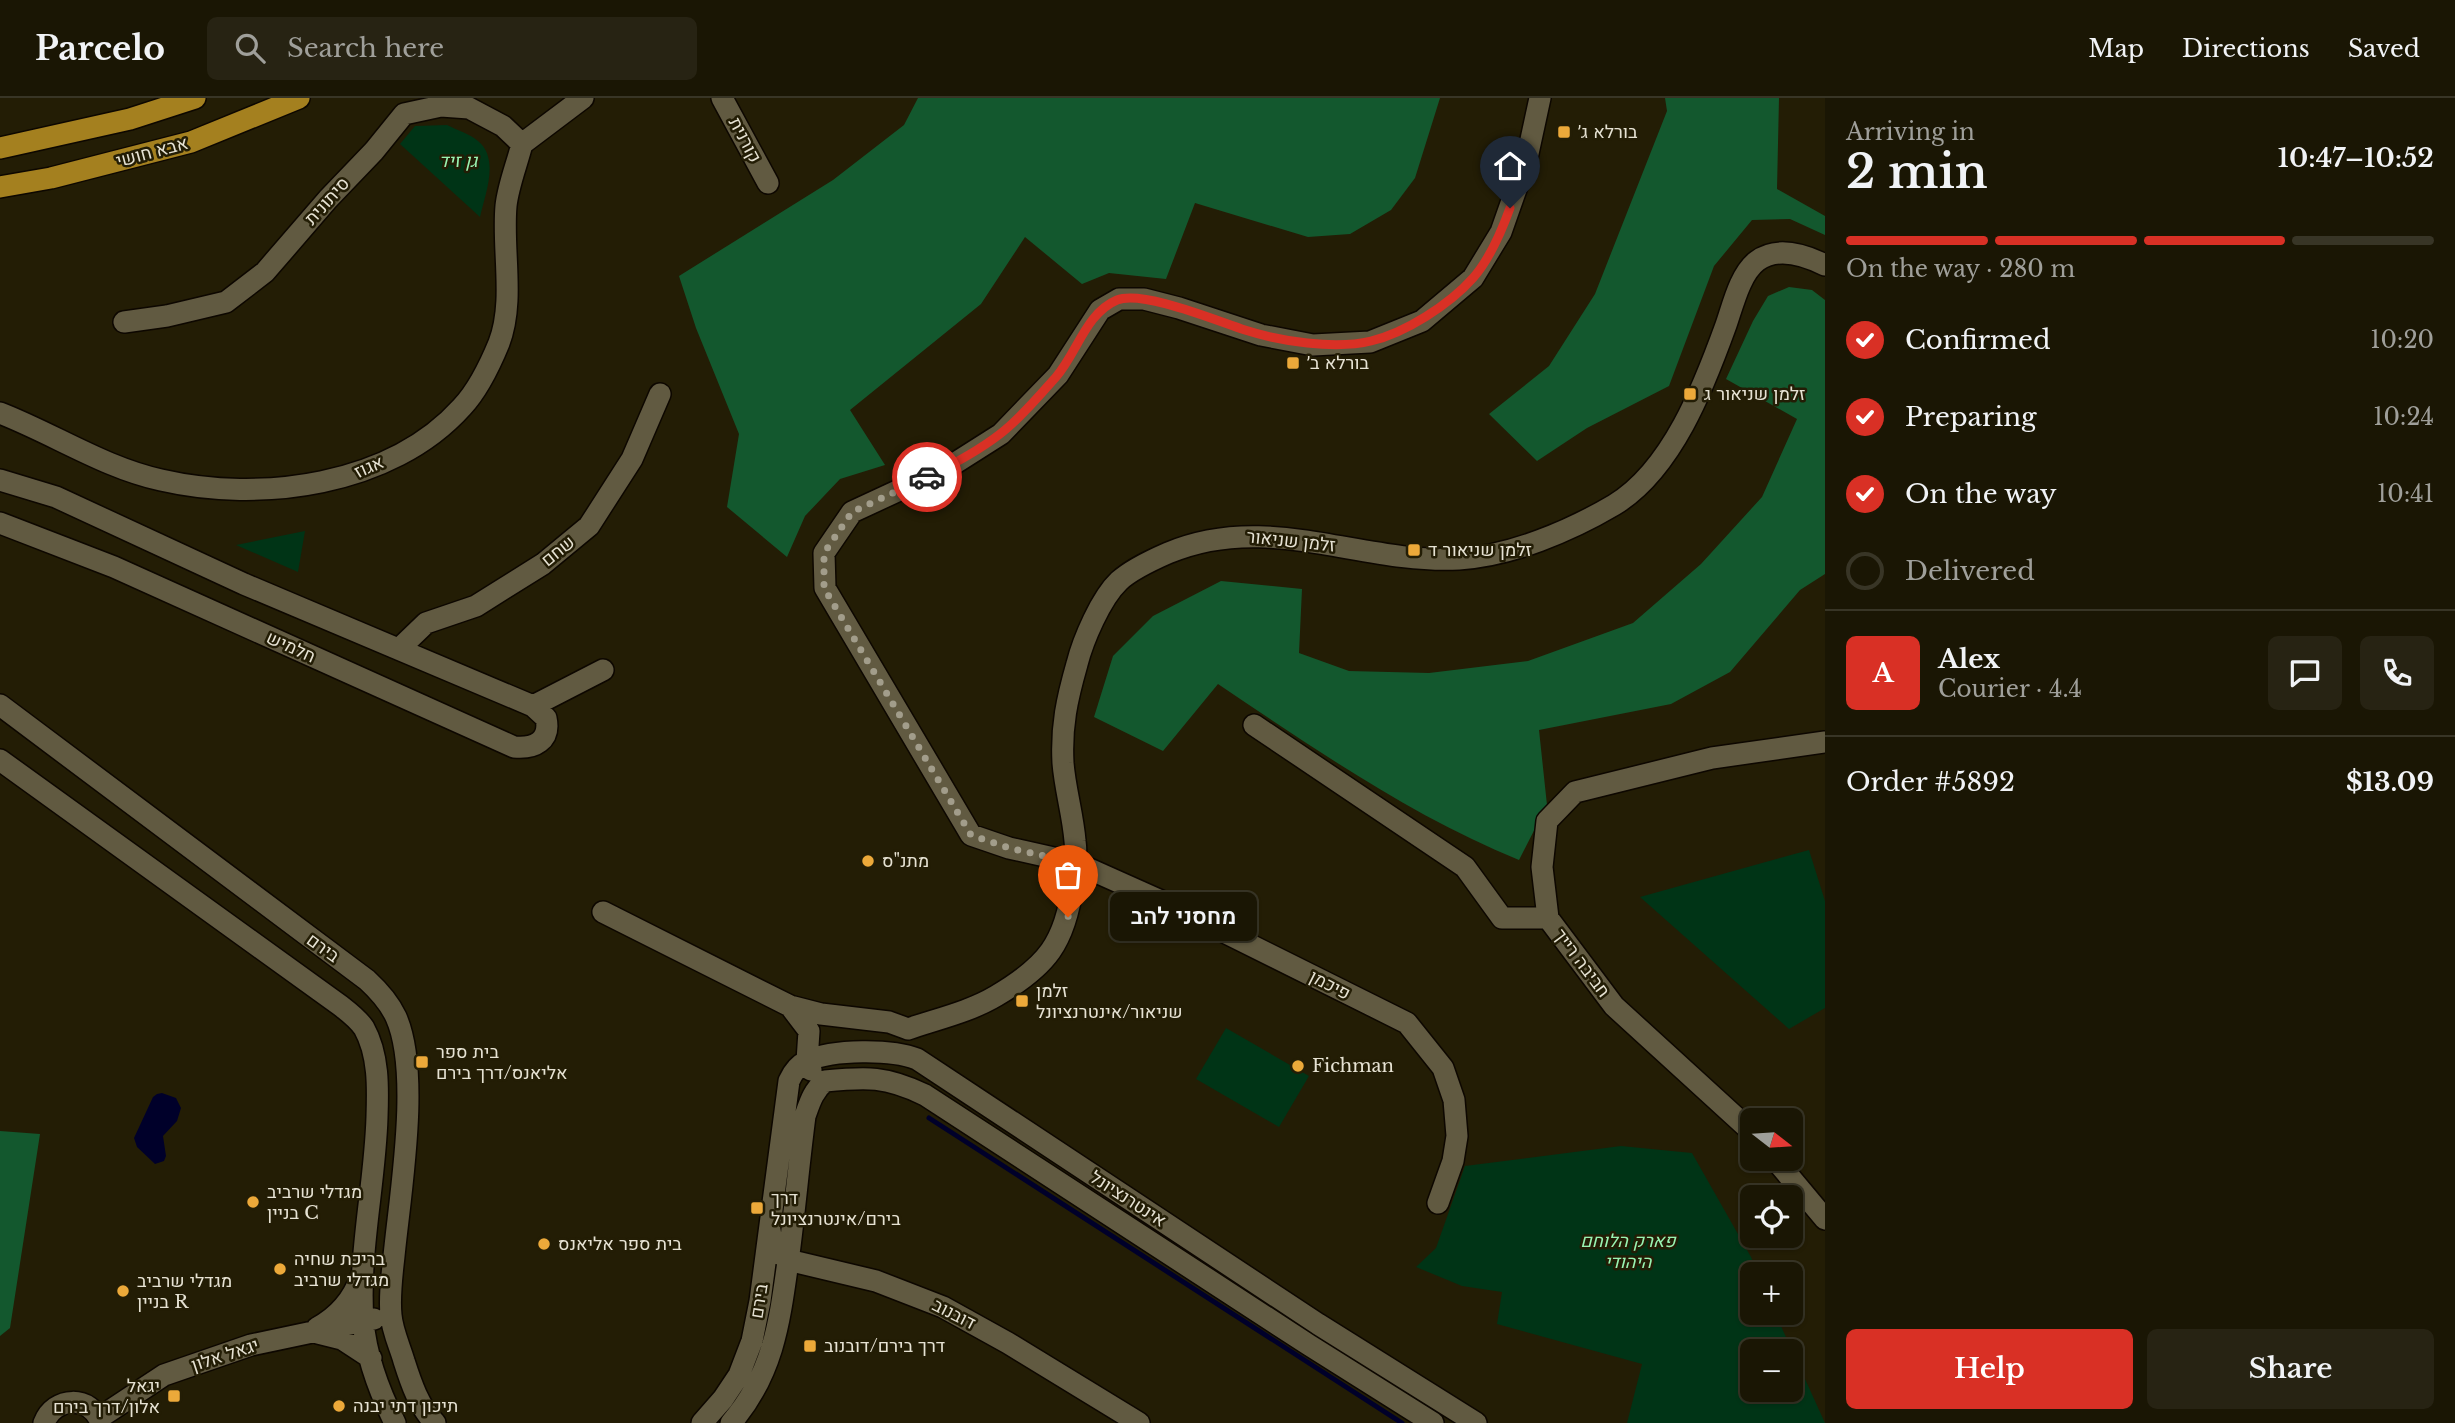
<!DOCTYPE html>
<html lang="en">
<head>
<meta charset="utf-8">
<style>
  body { margin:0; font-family:"Libre Baskerville",Heebo,serif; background:#272313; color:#f1f3f6; height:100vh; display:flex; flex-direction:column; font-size:26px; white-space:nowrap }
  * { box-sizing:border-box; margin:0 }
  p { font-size:23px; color:#9f9f9a }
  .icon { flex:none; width:38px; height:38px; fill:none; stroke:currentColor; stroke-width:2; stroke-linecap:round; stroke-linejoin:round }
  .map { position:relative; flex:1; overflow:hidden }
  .sheet { display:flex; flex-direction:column; background:#1a1604; width:630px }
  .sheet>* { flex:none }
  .needle { width:46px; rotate:107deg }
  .tools { position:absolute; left:1740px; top:1010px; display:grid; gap:14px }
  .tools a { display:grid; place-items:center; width:63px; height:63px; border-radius:10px; background:#1a1604; box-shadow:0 2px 5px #0004,0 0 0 2px #383526; font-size:35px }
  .pin { position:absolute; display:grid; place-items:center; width:60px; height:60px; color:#fff; margin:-72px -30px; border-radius:50% 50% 50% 0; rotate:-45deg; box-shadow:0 0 7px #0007 }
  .pin .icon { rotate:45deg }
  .courier { position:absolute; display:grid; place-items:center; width:70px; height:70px; margin:-35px; border:5px solid #d93025; border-radius:50%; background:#fff; color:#222; box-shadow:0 2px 9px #0007 }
  .bubble { position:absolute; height:49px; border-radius:10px; background:#1a1604; box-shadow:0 2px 5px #0004,0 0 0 2px #383526; font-size:23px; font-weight:600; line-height:49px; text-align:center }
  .headline em { font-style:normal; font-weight:600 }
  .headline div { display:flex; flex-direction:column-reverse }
  .headline { display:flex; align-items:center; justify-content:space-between; height:119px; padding:0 21px }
  h1 { font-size:46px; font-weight:600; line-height:52px }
  .bar { display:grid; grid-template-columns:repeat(4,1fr); gap:10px 7px; align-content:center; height:84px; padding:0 21px }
  .bar i { height:9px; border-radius:5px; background:#383526 }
  .bar .current { background:#d93025 }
  .bar p { grid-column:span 4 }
  .line { display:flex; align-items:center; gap:18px; padding:0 21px; border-top:2px solid #383526 }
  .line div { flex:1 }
  .round { display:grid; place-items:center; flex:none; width:74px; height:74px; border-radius:10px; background:#272313 }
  ol { padding:0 21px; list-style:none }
  li { display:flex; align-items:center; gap:21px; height:77px }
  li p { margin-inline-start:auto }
  li .icon { padding:7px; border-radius:50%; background:#d93025; color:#fff; stroke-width:4 }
  li:last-child { color:#9f9f9a }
  li i { width:38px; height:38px; border:4px solid #383526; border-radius:50% }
  .action { display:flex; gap:14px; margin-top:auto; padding:14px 21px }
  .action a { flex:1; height:80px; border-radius:10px; background:#d93025; color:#fff; font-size:28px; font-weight:600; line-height:80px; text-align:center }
  .action a+a { background:#272313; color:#f1f3f6 }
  header { display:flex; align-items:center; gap:42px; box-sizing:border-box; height:98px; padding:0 35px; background:#1a1604; border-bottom:2px solid #383526 }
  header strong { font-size:33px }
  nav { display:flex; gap:38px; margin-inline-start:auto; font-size:24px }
  .search { width:490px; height:63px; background:#272313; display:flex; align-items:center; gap:18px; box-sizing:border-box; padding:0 24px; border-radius:10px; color:#9f9f9a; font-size:26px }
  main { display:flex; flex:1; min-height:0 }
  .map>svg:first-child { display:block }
  .green { fill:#003416; fill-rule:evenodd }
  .forest { fill:#13582e }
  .water { fill:#00002a }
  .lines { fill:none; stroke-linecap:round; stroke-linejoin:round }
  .stream { stroke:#00002a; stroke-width:5 }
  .minor-casing { stroke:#0d0700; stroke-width:24 }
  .major-casing { stroke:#0d0700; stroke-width:24 }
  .minor { stroke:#615a41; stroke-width:21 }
  .major { stroke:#a4801f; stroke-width:21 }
  .done { stroke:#a29d8b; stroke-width:7; stroke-dasharray:0 12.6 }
  .route { stroke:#d93025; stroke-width:9 }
  .poi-dot { fill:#eca93a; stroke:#231d05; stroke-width:2.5 }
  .labels { text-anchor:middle; stroke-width:5; stroke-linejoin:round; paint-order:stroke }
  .poi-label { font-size:18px; fill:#e6e2d3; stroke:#231d05; text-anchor:start }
  .street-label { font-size:18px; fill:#e6e2d3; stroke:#231d05 }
  .park-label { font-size:18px; font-style:italic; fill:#99f4b2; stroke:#231d05 }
</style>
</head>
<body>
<header>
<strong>Parcelo</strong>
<div class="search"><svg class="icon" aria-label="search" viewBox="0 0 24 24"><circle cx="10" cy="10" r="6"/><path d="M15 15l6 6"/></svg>Search here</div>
<nav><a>Map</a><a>Directions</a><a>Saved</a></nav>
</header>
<main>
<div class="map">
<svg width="1825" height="1325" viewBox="0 0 1825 1325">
  <rect width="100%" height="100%" fill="#231d05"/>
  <path class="green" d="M 447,27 C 457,32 470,36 478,43 C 500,61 485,96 480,119 L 400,46 L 415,28 Z
    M 305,433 L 298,474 L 236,447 Z
    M 1809,752 L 1825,803 L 1825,910 L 1789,931 L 1640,799 Z
    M 1226,930 L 1309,978 L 1279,1029 L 1196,981 Z
    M 1621,1048 L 1692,1055 L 1751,1159 L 1758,1176 L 1752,1176 L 1752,1214 L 1775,1215 L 1825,1325 L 1627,1325 L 1642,1266 L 1497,1226 L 1502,1194 L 1462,1188 L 1416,1169 L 1436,1150 L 1465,1068 ZM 1790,1253 L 1790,1292 L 1752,1292 L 1752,1253 Z"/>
  <path class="forest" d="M 918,0 L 1440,0 L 1415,80 L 1391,112 L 1350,136 L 1308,139 L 1195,105 L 1166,181 L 1109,175 L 1082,186 L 1025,139 L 981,206 L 850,312 L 885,367 L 840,381 L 805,418 L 787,459 L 727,409 L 739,336 L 696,230 L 679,178 L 833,82 L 904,27 Z
    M 1665,0 L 1779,0 L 1777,91 L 1825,118 L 1825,137 L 1790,121 L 1752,122 L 1714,168 L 1669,288 L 1587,330 L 1537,363 L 1489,316 L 1549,268 L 1595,196 L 1667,13 Z
    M 1789,189 L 1812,192 L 1825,202 L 1825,476 L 1800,492 L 1730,574 L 1671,606 L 1539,632 L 1547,707 L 1519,762 C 1411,718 1315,651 1218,586 L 1163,653 L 1094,619 L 1113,558 L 1153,518 L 1221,483 L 1302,491 L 1299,555 L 1349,573 L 1429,575 L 1528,563 L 1633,525 L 1701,466 L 1762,399 L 1797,321 L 1726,281 L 1753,223 L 1768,198 Z
    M 0,1033 L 40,1036 L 10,1230 L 0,1238 Z"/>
  <path class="water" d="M 162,995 L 176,1000 L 181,1010 L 177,1023 L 163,1038 L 166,1058 L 164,1063 L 155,1066 L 137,1049 L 134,1040 L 153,999 L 157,996 Z"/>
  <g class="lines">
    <path class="stream" d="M 929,1020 L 1402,1325"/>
    <g class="minor-casing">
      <path id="minor" d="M 722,0 L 768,85
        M 522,46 L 583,0
        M 124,224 L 167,218 L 226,204 L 265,174 L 328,101 L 374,53 L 404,16 L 441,8 L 469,10 L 503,28 L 522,46
        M 0,315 C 54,336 105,370 161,382 C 260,405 391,388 462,309 C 478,292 490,267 499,245 C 515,203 502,152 506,108 C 508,88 517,66 522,46
        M 0,382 L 56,399 L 244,486 L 533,608 L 546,620 C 551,643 534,651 514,649 L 114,469 L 0,425
        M 399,551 L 426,525 L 476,508 L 543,466 L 589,428 L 632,361 L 660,296
        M 0,607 L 367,882 C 379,893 389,904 396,919 C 421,975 400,1096 394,1158 C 392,1177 389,1198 391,1217 C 392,1232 400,1249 404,1263 C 411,1285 419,1309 435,1325
        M 533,608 L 603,572
        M 1254,627 L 1465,769 L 1502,820 L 1548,820
        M 0,662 L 341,908 C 350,915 358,921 364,930 C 379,957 378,990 377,1019 C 375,1087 358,1155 363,1223 C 366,1257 380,1295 395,1325
        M 603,814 L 790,908 L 821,916 L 889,924 L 908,931
        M 790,908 L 809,933 L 807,963 L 811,972
        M 908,931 C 937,921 969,914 996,898 C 1047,868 1065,845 1073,786 C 1075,771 1077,757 1075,743 C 1073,717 1065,691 1063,665 C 1061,628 1067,601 1077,566 C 1083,542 1101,500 1119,483 C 1132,471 1152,462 1168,455 C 1268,413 1359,466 1459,461 C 1511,458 1570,433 1614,407 C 1672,372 1704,288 1726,227 C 1733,207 1740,176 1757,163 C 1777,148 1805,157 1825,167
        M 825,983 C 867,979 886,978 925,997 L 1309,1247 L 1433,1325
        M 1752,1034 L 1614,908 L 1548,820 L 1542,769 L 1547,723 L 1575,694 L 1712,660 L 1825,644
        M 1774,1060 L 1825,1121
        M 1438,1105 L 1453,1063 L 1457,1038 L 1454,1002 L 1443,970 L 1407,925 L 1170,807 L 1076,765 L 1009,750 L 971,737 L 825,490 L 824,455 L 852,414 L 949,369 L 1001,336 L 1058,277 L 1100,212 L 1119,201 L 1144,201 L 1179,210 L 1261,237 L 1313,247 L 1370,244 L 1422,223 L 1473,180 L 1501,134 L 1527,60 L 1540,0
        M 770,1132 C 772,1146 776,1153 788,1162 L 876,1183 L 943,1209 L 1008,1245 L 1139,1325
        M 317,1230 C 339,1218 352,1202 361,1179
        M 318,1235 L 342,1241 L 371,1260
        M 99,1320 L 164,1277 L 251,1247 L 374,1221
        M 44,1325 C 54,1298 91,1297 101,1325
        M 702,1325 L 723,1301 L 739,1277 L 752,1243 L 760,1203 L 789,983 C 793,974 798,967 807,963 C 833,951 892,951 917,961 L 1318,1226 L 1476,1325
        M 731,1325 C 775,1274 780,1220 789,1156 C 795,1110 799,1064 805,1018 C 810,1004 813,993 825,983"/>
    </g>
    <g class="major-casing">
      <path id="major" d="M 0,50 L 130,21 L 195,0
        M 0,89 L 51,80 L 191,44 L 299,0"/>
    </g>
    <use href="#minor" class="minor"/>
    <use href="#major" class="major"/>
  </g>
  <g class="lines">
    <path class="done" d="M 927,379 L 852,414 L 824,455 L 824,490 L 971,737 L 1009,750 L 1076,765 L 1068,819"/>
    <path class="route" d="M 927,379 C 952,367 978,353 1000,336 C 1020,321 1039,298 1056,279 C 1077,255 1086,215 1117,202 C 1143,192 1217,223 1245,232 C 1279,243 1335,252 1371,243 C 1405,235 1449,207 1473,180 C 1489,162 1502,132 1510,110"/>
  </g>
  <g class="poi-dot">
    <rect x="1557" y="27" width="14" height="14" rx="3.5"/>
    <rect x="1286" y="258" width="14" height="14" rx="3.5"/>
    <rect x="1683" y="289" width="14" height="14" rx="3.5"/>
    <rect x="1407" y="445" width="14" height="14" rx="3.5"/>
    <circle cx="868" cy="763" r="7"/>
    <rect x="1015" y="896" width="14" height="14" rx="3.5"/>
    <rect x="415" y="957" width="14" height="14" rx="3.5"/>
    <circle cx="1298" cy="968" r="7"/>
    <circle cx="253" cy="1104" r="7"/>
    <rect x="750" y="1103" width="14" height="14" rx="3.5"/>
    <circle cx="544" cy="1146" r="7"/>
    <circle cx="280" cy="1171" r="7"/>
    <circle cx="123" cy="1193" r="7"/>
    <rect x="803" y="1241" width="14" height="14" rx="3.5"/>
    <rect x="167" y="1291" width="14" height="14" rx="3.5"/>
    <circle cx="339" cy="1308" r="7"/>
  </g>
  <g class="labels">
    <g class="poi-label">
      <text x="1578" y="40">בורלא ג׳</text>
      <text x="1307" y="271">בורלא ב׳</text>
      <text x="1704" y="302">זלמן שניאור ג</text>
      <text x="1428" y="458">זלמן שניאור ד</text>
      <text x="882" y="769">מתנ"ס</text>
      <text x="1036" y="899">זלמן<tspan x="1036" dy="21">שניאור/אינטרנציונל</tspan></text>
      <text x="436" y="960">בית ספר<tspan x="436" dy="21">אליאנס/דרך בירם</tspan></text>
      <text x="1312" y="974">Fichman</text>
      <text x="267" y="1100">מגדלי שרביב<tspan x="267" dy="21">בניין C</tspan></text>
      <text x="771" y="1106">דרך<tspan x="771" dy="21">בירם/אינטרנציונל</tspan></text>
      <text x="558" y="1152">בית ספר אליאנס</text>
      <text x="294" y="1167">בריכת שחיה<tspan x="294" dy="21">מגדלי שרביב</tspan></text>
      <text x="137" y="1189">מגדלי שרביב<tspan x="137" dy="21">בניין R</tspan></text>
      <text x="824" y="1254">דרך בירם/דובנוב</text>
      <text x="160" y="1294" text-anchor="end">יגאל<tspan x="160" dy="21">אלון/דרך בירם</tspan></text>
      <text x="353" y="1314">תיכון דתי יבנה</text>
    </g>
    <g class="street-label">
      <text transform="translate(745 42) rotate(62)" y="6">קורנית</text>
      <text transform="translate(152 54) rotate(-15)" y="6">אבא חושי</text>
      <text transform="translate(327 103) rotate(-48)" y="6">סיתונית</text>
      <text transform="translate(369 369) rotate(-23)" y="6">אגוז</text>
      <text transform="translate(1291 443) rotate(6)" y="6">זלמן שניאור</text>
      <text transform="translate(558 453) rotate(-39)" y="6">שחם</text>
      <text transform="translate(291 549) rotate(24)" y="6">חלמיש</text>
      <text transform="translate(323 850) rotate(36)" y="6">בירם</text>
      <text transform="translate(1582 865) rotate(53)" y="6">חביבה רייך</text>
      <text transform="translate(1330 887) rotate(27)" y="6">פיכמן</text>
      <text transform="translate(1128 1101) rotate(33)" y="6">אינטרנציונל</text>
      <text transform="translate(759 1203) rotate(-81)" y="6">בירם</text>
      <text transform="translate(954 1216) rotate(27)" y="6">דובנוב</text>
      <text transform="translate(225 1257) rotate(-18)" y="6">יגאל אלון</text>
    </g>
    <g class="park-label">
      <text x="458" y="69">גן זיד</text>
      <text x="1628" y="1149">פארק הלוחם<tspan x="1628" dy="21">היהודי</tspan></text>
    </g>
  </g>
</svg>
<div class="tools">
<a><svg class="needle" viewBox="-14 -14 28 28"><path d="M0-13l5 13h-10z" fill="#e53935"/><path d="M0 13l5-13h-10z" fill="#9f9f9a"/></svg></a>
<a><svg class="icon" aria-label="locate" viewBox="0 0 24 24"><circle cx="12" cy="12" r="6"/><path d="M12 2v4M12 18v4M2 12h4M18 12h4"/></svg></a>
<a>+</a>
<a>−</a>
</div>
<div class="pin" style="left:1068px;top:819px;background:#ea580c"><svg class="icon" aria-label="bag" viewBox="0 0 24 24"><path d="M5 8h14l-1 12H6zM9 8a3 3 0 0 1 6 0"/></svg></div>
<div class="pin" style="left:1510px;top:110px;background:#1f2937"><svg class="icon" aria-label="home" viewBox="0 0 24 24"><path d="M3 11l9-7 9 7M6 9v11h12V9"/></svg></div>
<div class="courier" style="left:927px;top:379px"><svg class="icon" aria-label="car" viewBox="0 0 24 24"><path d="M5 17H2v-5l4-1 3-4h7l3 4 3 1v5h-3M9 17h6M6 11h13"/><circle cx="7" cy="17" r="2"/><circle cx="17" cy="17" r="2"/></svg></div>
<div class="bubble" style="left:1110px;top:794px;width:147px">מחסני להב</div>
</div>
<section class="sheet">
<div class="headline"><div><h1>2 min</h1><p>Arriving in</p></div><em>10:47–10:52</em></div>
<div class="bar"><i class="current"></i><i class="current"></i><i class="current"></i><i></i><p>On the way · 280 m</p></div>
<ol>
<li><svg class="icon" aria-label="check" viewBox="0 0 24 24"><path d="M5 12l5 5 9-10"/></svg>Confirmed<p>10:20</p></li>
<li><svg class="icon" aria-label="check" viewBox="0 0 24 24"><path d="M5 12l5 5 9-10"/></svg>Preparing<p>10:24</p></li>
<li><svg class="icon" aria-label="check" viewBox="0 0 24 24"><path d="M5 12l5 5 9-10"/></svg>On the way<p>10:41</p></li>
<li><i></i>Delivered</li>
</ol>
<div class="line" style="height:126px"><b class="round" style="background:#d93025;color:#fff">A</b><div><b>Alex</b><p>Courier · 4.4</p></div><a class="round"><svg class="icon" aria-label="chat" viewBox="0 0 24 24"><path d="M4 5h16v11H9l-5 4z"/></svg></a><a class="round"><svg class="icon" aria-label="phone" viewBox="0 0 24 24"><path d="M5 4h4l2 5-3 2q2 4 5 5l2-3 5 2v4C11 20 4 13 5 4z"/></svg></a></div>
<div class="line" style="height:91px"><div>Order #5892</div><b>$13.09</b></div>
<div class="action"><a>Help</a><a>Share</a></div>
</section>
</main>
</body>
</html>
